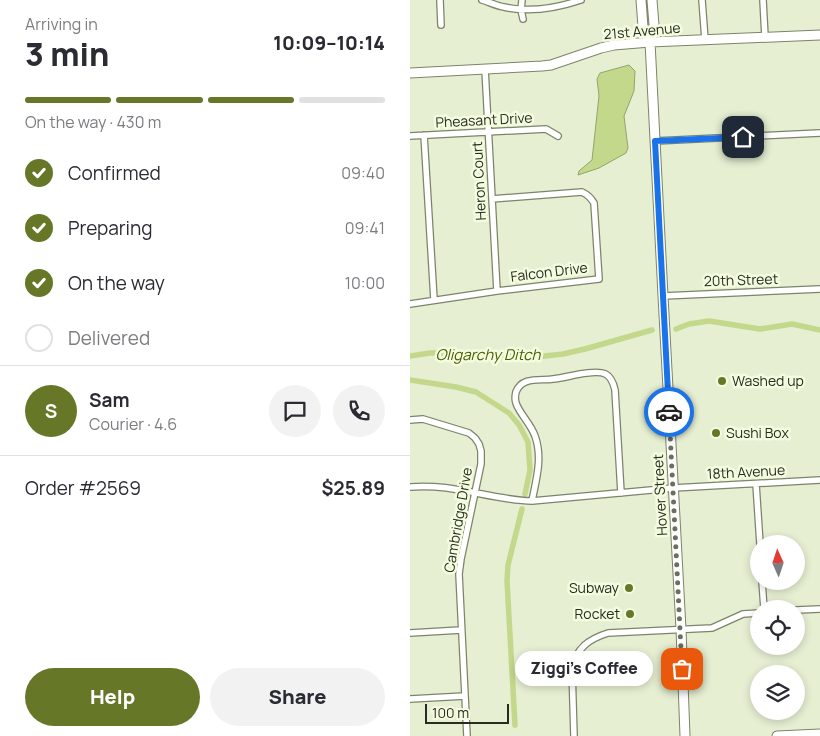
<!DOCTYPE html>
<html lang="en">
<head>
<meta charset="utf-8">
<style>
  body { margin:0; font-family:Manrope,sans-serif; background:#f2f2f3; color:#2b2b33; height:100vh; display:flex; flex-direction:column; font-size:19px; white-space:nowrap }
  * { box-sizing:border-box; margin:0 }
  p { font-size:16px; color:#7c7c81 }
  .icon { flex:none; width:28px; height:28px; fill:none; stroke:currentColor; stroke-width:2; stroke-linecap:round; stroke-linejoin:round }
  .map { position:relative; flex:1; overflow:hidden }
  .details { display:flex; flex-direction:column; background:#fff; width:410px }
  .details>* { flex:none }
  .needle { width:32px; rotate:357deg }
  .buttons { position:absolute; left:340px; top:535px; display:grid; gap:10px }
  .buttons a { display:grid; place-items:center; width:55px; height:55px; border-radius:50%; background:#fff; box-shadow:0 2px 8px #0003; font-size:25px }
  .scale { position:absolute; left:15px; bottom:12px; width:84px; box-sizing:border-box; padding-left:5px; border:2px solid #272b20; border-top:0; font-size:14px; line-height:18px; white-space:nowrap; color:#272b20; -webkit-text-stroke:4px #f3fcdf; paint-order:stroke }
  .pin { position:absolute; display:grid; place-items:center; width:42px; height:42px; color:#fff; margin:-21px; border-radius:10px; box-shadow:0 2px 8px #0006 }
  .courier { position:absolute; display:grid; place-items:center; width:50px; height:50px; margin:-25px; border:4px solid #1a73e8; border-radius:50%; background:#fff; color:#222; box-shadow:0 1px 6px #0007 }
  .bubble { position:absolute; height:35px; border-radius:18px; background:#fff; box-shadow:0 2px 8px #0003; font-size:16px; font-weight:800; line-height:35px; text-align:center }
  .headline em { font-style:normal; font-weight:800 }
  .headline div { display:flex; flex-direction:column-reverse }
  .headline { display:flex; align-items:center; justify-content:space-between; height:85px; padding:0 25px }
  h1 { font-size:32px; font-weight:800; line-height:38px }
  .bar { display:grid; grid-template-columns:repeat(4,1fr); gap:8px 5px; align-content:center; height:60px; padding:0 25px }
  .bar i { height:6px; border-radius:4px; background:#e1e1e2 }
  .bar .active { background:#667827 }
  .bar p { grid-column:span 4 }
  .line { display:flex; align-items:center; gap:12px; padding:0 25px; border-top:1px solid #e1e1e2 }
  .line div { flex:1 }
  .round { display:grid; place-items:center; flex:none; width:52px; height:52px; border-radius:26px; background:#f2f2f3 }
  ol { padding:0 25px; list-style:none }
  li { display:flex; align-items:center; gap:15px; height:55px }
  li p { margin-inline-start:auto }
  li .icon { padding:5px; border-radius:50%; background:#667827; color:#fff; stroke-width:4 }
  li:last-child { color:#7c7c81 }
  li i { width:28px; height:28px; border:2px solid #e1e1e2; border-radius:50% }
  .primary-button { display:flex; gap:10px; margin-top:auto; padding:10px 25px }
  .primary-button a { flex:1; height:58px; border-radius:30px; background:#667827; color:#fff; font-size:20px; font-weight:800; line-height:58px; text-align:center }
  .primary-button a+a { background:#f2f2f3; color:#2b2b33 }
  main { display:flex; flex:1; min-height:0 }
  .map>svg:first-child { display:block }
  .water { fill:#c3d88b; stroke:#94a46b }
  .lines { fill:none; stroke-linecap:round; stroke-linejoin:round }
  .canal { stroke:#c3d88b; stroke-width:5.5 }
  .street-casing { stroke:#7c8469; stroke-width:8 }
  .secondary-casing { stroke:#7c8469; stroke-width:11 }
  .street { stroke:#fff; stroke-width:5.5 }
  .secondary { stroke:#fff; stroke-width:9 }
  .done { stroke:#6a705e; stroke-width:5; stroke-dasharray:0 9 }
  .route { stroke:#1a73e8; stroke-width:6 }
  .poi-dot { fill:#667827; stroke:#f3fcdf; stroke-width:2 }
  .labels { text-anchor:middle; stroke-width:5; stroke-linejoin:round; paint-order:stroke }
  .street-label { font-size:14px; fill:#272b20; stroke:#f3fcdf }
  .poi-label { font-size:14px; fill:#272b20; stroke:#f3fcdf; text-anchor:start }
  .water-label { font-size:15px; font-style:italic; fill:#4b5c00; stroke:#f3fcdf }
</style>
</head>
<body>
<main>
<section class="details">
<div class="headline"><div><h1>3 min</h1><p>Arriving in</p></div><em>10:09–10:14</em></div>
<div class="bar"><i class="active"></i><i class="active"></i><i class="active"></i><i></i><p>On the way · 430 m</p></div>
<ol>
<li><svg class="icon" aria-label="check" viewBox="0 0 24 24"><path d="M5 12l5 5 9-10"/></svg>Confirmed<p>09:40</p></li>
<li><svg class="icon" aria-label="check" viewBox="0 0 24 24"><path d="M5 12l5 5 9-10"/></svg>Preparing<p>09:41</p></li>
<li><svg class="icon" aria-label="check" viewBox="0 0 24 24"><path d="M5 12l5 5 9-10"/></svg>On the way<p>10:00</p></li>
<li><i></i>Delivered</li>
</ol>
<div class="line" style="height:90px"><b class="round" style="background:#667827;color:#fff">S</b><div><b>Sam</b><p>Courier · 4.6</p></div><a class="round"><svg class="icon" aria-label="chat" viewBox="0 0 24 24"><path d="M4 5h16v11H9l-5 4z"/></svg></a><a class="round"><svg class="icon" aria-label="phone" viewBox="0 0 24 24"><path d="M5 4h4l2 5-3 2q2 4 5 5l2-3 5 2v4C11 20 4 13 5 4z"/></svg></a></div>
<div class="line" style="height:65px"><div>Order #2569</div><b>$25.89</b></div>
<div class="primary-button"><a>Help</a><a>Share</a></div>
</section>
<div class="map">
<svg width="410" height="736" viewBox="0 0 410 736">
  <rect width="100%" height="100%" fill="#e6efd2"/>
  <path class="water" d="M 219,65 L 225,71 L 224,91 L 214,116 L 218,148 L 216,153 L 189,168 L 168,175 L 169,171 L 182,160 L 189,96 L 187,79 L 190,73 Z"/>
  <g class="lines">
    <path class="canal" d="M 266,329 L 279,324 L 299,321 L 350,329 L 382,324 L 410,330
      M 0,356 L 20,353 L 52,353 L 126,357 L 153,354 L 175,349 L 242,330
      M 0,380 L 46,387 L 66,392 L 99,413 L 109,425 L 118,442 L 120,470 L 115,494
      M 105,725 L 97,581 L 98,565 L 112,509"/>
    <g class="street-casing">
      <path id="street" d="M 30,0 L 31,25
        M 72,0 C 79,2 87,6 94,7 C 120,13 147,8 171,0
        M 112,0 L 111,10 L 113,19
        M 292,0 L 295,40
        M 353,0 L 355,37
        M 75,69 L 87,291
        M 14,135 L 24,300
        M 0,136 L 136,129 L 148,136
        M 245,141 L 410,133
        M 253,296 L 410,289
        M 0,304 L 87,291 L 189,279 L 184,203 C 180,197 178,195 172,192 L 82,199
        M 0,420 L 13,419 L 59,433 L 65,438 L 69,444 L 71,451 L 71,464 L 51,559 L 49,574 L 57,736
        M 346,484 L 350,544
        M 0,487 C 43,483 81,500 122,501 L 263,488 L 410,480
        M 122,501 C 126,480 133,458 125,436 C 121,424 109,413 106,403 C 105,400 105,396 106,392 C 112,376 130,381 143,379 C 154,378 166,374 177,373 C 193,371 201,372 205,390 L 211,493
        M 352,581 L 354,609
        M 386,610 L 410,609
        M 0,633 L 51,630
        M 0,699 L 55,696
        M 164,736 L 162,669 C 166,648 179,639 198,633 L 302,628 L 333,614 L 349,613"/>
    </g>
    <g class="secondary-casing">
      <path id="secondary" d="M 231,0 L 233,27 L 240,42
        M 242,0 L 244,25 L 240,42 L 253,296 L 271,629 L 275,736
        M 0,73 L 132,66 L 141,65 L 191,48 L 204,45 L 240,42 L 410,35
        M 367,736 L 410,734"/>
    </g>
    <use href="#street" class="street"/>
    <use href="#secondary" class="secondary"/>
  </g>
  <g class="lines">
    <path class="done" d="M 259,412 L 272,669"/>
    <path class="route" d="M 259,412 L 245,141 L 333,137"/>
  </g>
  <g class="poi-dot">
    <circle cx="312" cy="381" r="5"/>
    <circle cx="306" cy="433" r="5"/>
    <circle cx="219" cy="588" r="5"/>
    <circle cx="220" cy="614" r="5"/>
  </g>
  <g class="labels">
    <g class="street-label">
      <text transform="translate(232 31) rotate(-5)" y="5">21st Avenue</text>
      <text transform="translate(74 120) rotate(-3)" y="5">Pheasant Drive</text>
      <text transform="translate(69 181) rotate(-93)" y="5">Heron Court</text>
      <text transform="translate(139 272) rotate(-7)" y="5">Falcon Drive</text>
      <text transform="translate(331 280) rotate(-2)" y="5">20th Street</text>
      <text transform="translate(336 472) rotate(-3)" y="5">18th Avenue</text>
      <text transform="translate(250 495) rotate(-93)" y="5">Hover Street</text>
      <text transform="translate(48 520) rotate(-80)" y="5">Cambridge Drive</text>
    </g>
    <g class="poi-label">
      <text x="322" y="386">Washed up</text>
      <text x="316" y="438">Sushi Box</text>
      <text x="209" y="593" text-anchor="end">Subway</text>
      <text x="210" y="619" text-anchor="end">Rocket</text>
    </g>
    <g class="water-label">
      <text x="78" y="360">Oligarchy Ditch</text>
    </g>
  </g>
</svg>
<div class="buttons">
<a><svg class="needle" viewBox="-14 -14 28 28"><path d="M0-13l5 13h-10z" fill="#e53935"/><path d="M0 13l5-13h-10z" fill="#7c7c81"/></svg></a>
<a><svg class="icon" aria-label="locate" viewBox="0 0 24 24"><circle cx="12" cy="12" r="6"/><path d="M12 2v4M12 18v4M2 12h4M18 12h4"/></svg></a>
<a><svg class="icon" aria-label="layers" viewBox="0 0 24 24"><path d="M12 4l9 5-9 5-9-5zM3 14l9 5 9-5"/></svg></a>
</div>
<div class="scale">100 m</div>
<div class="pin" style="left:272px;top:669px;background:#ea580c"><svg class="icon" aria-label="bag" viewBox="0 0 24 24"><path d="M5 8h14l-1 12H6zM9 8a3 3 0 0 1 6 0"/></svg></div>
<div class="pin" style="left:333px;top:137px;background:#1f2937"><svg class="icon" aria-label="home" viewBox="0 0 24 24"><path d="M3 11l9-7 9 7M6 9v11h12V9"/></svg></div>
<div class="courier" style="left:259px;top:412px"><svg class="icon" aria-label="car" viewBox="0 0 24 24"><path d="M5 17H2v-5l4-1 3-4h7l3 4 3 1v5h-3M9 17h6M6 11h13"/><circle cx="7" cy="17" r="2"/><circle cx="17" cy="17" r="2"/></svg></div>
<div class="bubble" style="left:105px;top:651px;width:138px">Ziggi's Coffee</div>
</div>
</main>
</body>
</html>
